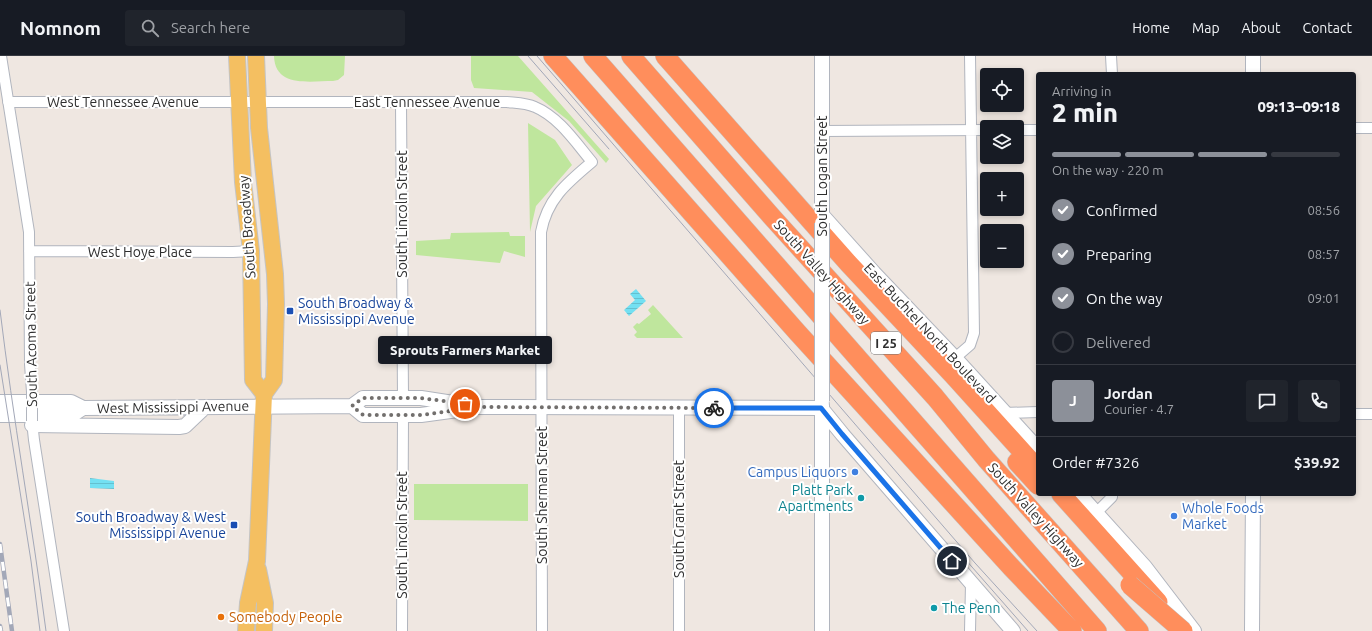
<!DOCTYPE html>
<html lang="en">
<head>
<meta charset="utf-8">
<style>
  body { margin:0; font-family:Ubuntu,sans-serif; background:#20242c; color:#f1f3f6; height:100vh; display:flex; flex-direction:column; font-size:15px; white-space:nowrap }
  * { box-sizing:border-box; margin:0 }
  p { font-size:13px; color:#9ea1a6 }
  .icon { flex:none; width:22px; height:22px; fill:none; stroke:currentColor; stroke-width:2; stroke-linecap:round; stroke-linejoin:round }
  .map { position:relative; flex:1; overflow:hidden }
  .drawer { position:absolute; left:1036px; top:16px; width:320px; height:424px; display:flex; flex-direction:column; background:#171b24; border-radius:4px; box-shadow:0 2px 6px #0003 }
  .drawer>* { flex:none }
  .tools { position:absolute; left:980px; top:12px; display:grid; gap:8px }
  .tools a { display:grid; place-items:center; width:44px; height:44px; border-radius:4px; background:#171b24; box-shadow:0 2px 6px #0003; font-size:20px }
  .pin { position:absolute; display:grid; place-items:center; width:34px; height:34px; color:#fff; margin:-17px; border:2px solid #fff; border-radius:50%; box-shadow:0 1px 4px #0007 }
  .courier { position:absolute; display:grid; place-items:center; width:40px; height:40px; margin:-20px; border:3px solid #1a73e8; border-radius:50%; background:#fff; color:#222; box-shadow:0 1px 5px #0007 }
  .bubble { position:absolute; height:28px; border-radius:4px; background:#171b24; box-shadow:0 2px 6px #0003; font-size:13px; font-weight:800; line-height:28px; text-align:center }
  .summary em { font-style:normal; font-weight:800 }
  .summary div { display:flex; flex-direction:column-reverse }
  .summary { display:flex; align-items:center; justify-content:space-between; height:68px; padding:0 16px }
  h1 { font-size:26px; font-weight:800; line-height:30px }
  .bar { display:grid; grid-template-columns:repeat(4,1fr); gap:6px 4px; align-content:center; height:48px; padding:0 16px }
  .bar i { height:5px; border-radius:3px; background:#363941 }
  .bar .on { background:#8c9099 }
  .bar p { grid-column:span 4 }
  .line { display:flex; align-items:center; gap:10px; padding:0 16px; border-top:1px solid #363941 }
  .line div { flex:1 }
  .round { display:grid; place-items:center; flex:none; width:42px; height:42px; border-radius:4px; background:#20242c }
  ol { padding:0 16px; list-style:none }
  li { display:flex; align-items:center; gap:12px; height:44px }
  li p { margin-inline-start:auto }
  li .icon { padding:4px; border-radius:50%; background:#8c9099; color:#fff; stroke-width:4 }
  li:last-child { color:#9ea1a6 }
  li i { width:22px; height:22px; border:2px solid #363941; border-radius:50% }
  header { display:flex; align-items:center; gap:24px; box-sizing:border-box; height:56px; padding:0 20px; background:#171b24; border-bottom:1px solid #363941 }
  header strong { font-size:19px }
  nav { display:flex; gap:22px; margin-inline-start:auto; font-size:14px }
  .search { width:280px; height:36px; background:#20242c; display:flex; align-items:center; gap:10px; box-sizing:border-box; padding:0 14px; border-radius:4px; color:#9ea1a6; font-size:15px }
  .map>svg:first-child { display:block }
  .green { fill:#bfe69d }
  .water { fill:url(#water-rules) }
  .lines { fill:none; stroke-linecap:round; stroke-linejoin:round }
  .street-casing { stroke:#b1b5be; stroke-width:12 }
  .secondary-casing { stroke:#b1b5be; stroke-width:16 }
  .primary-casing { stroke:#c4c4c4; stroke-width:18 }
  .highway-casing { stroke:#c4c4c4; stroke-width:20 }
  .street { stroke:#fff; stroke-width:10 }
  .secondary { stroke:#fff; stroke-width:14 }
  .primary { stroke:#f4bf61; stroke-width:16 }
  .highway { stroke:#ff8e5c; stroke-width:19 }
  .tram { stroke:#a3a8b8; stroke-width:1 }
  .rail-casing { stroke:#a3a8b8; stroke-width:4.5 }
  .rail { stroke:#fff; stroke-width:3; stroke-dasharray:9; stroke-linecap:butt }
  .street-bridge-casing { stroke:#b1b5be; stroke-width:12; stroke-linecap:butt }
  .secondary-bridge-casing { stroke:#b1b5be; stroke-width:16; stroke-linecap:butt }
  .highway-bridge-casing { stroke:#c4c4c4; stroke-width:20; stroke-linecap:butt }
  .street-bridge { stroke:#fff; stroke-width:10 }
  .secondary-bridge { stroke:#fff; stroke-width:14 }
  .highway-bridge { stroke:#ff8e5c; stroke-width:19 }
  .done { stroke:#726f6d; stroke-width:4; stroke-dasharray:0 7.2 }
  .route { stroke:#1a73e8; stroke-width:5 }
  .transit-dot { fill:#1a4fb4; stroke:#fff; stroke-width:1.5 }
  .shop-dot { fill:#3f7fe0; stroke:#fff; stroke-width:1.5 }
  .culture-dot { fill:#0f9aa8; stroke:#fff; stroke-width:1.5 }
  .food-dot { fill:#e8710a; stroke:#fff; stroke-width:1.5 }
  .labels { text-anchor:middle; stroke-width:4; stroke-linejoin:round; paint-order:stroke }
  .shield { fill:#fff; stroke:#6d6d6d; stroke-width:1 }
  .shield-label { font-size:13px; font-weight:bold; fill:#2e2e2e }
  .street-label { font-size:14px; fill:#2e2e2e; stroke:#fff }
  .transit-label { font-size:14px; fill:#164399; stroke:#fff; text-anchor:start }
  .shop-label { font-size:14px; fill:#366cbe; stroke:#fff; text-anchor:end }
  .culture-label { font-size:14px; fill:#0d838f; stroke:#fff; text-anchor:end }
  .food-label { font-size:14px; fill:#c56008; stroke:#fff; text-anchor:start }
</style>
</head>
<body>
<header>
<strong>Nomnom</strong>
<div class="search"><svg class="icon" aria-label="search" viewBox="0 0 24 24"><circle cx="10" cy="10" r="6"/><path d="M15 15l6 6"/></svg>Search here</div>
<nav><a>Home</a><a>Map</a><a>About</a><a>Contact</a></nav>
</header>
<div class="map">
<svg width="1372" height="575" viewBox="0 0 1372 575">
  <defs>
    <pattern id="water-rules" width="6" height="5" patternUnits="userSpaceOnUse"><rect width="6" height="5" fill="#73e0f2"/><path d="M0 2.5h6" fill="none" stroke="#64c0d0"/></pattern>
  </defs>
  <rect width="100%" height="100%" fill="#efe7e1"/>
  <path class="green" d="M 274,0 L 345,0 L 344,19 L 338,24 L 333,25 C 310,25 275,32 274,0 Z
    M 471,0 L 518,0 L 609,103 L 606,107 L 569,65 L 532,36 L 474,32 L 471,24 Z
    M 528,67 L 555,84 L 572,109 L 536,150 L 530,176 Z
    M 509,176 L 510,180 L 525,180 L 525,201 L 504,195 L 500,207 L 416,199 L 416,185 L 450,183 L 451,177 Z
    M 653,249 L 683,282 L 637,282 L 634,279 L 637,276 L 633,271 L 637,267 L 639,268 L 651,258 L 648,254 Z
    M 414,428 L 528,428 L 528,465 L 414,464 Z"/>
  <path class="water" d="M 636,233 L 646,245 L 629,260 L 624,254 L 635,244 L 630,238 Z
    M 90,422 L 114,425 L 114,433 L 90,432 Z"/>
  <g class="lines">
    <g class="street-casing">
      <path id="street" d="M 1,0 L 29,176 L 30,308 L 32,336
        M 1111,0 L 1112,18
        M 8,46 L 507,46 C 516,47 526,47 535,51 C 559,61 576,87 592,106 C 567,127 547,143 541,176 L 542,575
        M 401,46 L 403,342
        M 1354,72 L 1372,72
        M 1017,74 L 1038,74
        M 822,75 L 987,74
        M 29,195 L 233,196 L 251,195
        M 955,302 L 970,289 L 974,277 L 970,0
        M 679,351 L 679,575
        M 1004,357 L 1038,356
        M 1354,358 L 1372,358
        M 32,365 L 34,384 L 64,575
        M 1096,457 L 1112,441 L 1112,438
        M 402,575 L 403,359
        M 970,575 L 971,528"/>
    </g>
    <g class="secondary-casing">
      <path id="secondary" d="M 1253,0 L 1253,18
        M 822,159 L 874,217 L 955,302 L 1038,393
        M 822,167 L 822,0
        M 0,346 L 71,346 L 83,352 L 352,350 L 363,342 L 421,342 L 479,351 L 821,352
        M 822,349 L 822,575
        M 352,350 L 363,359 L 421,359 L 465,353
        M 821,352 L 843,379 L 1013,575
        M 0,359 L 72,359 L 83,352
        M 32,369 L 179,371 L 185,370 L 205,351
        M 1079,438 L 1145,511 L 1194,575
        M 1252,575 L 1253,438"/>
    </g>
    <g class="primary-casing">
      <path id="primary" d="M 237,0 L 243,126 L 251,195 L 253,324 L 264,338
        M 258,513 L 265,547 L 264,575
        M 246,575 L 248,547 L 257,505 L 264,338 L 274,324 L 276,248 L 275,218 L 259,72 L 256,0"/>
    </g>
    <g class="highway-casing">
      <path id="highway" d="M 553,0 L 797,276 L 1012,512 L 1072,575
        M 593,0 L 1097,575
        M 631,0 L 772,161 L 935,341 L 986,403 L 1139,575
        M 665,0 L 848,207 L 953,319 L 1038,413
        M 1017,406 L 1038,429
        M 1061,438 L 1158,546"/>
    </g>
    <use href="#street" class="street"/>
    <use href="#secondary" class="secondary"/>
    <use href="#primary" class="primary"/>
    <use href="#highway" class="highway"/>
    <path class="tram" d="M 528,0 L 609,93
      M 537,0 L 975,507 L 1037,575
      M 0,254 C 13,362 32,468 46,575
      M 0,309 L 31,505 L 40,575
      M 958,495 L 1028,575"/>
    <g class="rail-casing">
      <path id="rail" d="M 0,488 L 12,575
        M 0,570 L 1,575"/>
    </g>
    <use href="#rail" class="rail"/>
    <g class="street-bridge-casing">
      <path id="street-bridge" d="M 32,365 L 32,336"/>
    </g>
    <g class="secondary-bridge-casing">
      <path id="secondary-bridge" d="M 822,345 L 822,167"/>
    </g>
    <g class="highway-bridge-casing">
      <path id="highway-bridge" d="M 1130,529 L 1183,575"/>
    </g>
    <use href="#street-bridge" class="street-bridge"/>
    <use href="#secondary-bridge" class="secondary-bridge"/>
    <use href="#highway-bridge" class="highway-bridge"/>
  </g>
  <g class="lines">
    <path class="done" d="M 465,348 L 421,342 L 363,342 L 352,350 L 363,359 L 421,359 L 479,351 L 714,352"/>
    <path class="route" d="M 714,352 L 821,352 L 842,378 L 952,505"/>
  </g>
  <g class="transit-dot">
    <rect x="286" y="251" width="8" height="8" rx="2"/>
    <rect x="230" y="465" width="8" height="8" rx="2"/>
  </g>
  <g class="shop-dot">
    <circle cx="855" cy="416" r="4"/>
    <circle cx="1174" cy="460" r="4"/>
  </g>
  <g class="culture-dot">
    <circle cx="861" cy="442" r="4"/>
    <circle cx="934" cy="552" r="4"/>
  </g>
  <circle class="food-dot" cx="221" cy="561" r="4"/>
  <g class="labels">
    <rect class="shield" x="871" y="276" width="30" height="22" rx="3"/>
    <g class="shield-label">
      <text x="886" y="292">I 25</text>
    </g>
    <g class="street-label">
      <text x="123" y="51">West Tennessee Avenue</text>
      <text x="427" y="51">East Tennessee Avenue</text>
      <text transform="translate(822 120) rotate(-90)" y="5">South Logan Street</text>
      <text transform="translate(402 158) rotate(-90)" y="5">South Lincoln Street</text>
      <text transform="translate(247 171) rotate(-94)" y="5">South Broadway</text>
      <text x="140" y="201">West Hoye Place</text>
      <text transform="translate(822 216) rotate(48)" y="5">South Valley Highway</text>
      <text transform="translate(930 277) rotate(47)" y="5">East Buchtel North Boulevard</text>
      <text transform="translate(31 288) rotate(-91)" y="5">South Acoma Street</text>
      <text transform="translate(173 351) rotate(-1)" y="5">West Mississippi Avenue</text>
      <text transform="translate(542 439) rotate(-90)" y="5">South Sherman Street</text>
      <text transform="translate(1036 459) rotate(48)" y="5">South Valley Highway</text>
      <text transform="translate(679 463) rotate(-90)" y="5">South Grant Street</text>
      <text transform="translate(402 479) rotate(-90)" y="5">South Lincoln Street</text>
    </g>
    <g class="transit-label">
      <text x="298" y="252">South Broadway &amp;<tspan x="298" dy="16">Mississippi Avenue</tspan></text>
      <text x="226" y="466" text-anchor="end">South Broadway &amp; West<tspan x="226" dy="16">Mississippi Avenue</tspan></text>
    </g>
    <g class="shop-label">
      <text x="847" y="421">Campus Liquors</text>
      <text x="1182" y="457" text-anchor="start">Whole Foods<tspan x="1182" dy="16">Market</tspan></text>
    </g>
    <g class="culture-label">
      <text x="853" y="439">Platt Park<tspan x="853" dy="16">Apartments</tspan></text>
      <text x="942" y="557" text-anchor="start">The Penn</text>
    </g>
    <g class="food-label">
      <text x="229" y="566">Somebody People</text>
    </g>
  </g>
</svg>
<div class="tools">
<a><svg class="icon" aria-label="locate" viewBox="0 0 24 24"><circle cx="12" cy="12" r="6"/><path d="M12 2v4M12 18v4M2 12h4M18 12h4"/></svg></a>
<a><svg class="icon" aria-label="layers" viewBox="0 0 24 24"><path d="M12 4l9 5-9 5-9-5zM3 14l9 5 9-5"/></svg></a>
<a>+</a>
<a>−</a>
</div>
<div class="pin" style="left:465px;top:348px;background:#ea580c"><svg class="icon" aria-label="bag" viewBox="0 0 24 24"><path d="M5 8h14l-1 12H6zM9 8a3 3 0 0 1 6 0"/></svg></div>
<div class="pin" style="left:952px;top:505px;background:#1f2937"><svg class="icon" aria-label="home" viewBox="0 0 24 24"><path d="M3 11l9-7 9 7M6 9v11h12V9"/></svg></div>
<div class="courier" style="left:714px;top:352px"><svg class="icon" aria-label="bike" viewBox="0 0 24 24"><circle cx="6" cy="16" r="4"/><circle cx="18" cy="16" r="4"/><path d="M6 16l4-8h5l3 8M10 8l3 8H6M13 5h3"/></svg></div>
<div class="bubble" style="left:378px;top:280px;width:174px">Sprouts Farmers Market</div>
<section class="drawer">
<div class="summary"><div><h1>2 min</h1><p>Arriving in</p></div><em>09:13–09:18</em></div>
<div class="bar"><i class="on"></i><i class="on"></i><i class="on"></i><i></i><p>On the way · 220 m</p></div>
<ol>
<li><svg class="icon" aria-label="check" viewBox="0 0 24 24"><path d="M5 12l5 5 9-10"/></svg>Confirmed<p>08:56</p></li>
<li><svg class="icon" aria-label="check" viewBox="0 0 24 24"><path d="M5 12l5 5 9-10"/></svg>Preparing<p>08:57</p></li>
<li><svg class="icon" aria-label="check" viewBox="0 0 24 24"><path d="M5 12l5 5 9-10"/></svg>On the way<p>09:01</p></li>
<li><i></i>Delivered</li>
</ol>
<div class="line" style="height:72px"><b class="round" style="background:#8c9099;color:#fff">J</b><div><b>Jordan</b><p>Courier · 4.7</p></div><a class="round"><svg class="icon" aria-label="chat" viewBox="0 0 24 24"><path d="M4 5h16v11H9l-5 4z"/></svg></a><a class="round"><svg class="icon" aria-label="phone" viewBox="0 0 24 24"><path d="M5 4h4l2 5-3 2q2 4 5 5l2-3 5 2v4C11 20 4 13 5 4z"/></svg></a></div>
<div class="line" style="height:52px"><div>Order #7326</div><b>$39.92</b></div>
</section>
</div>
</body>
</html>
